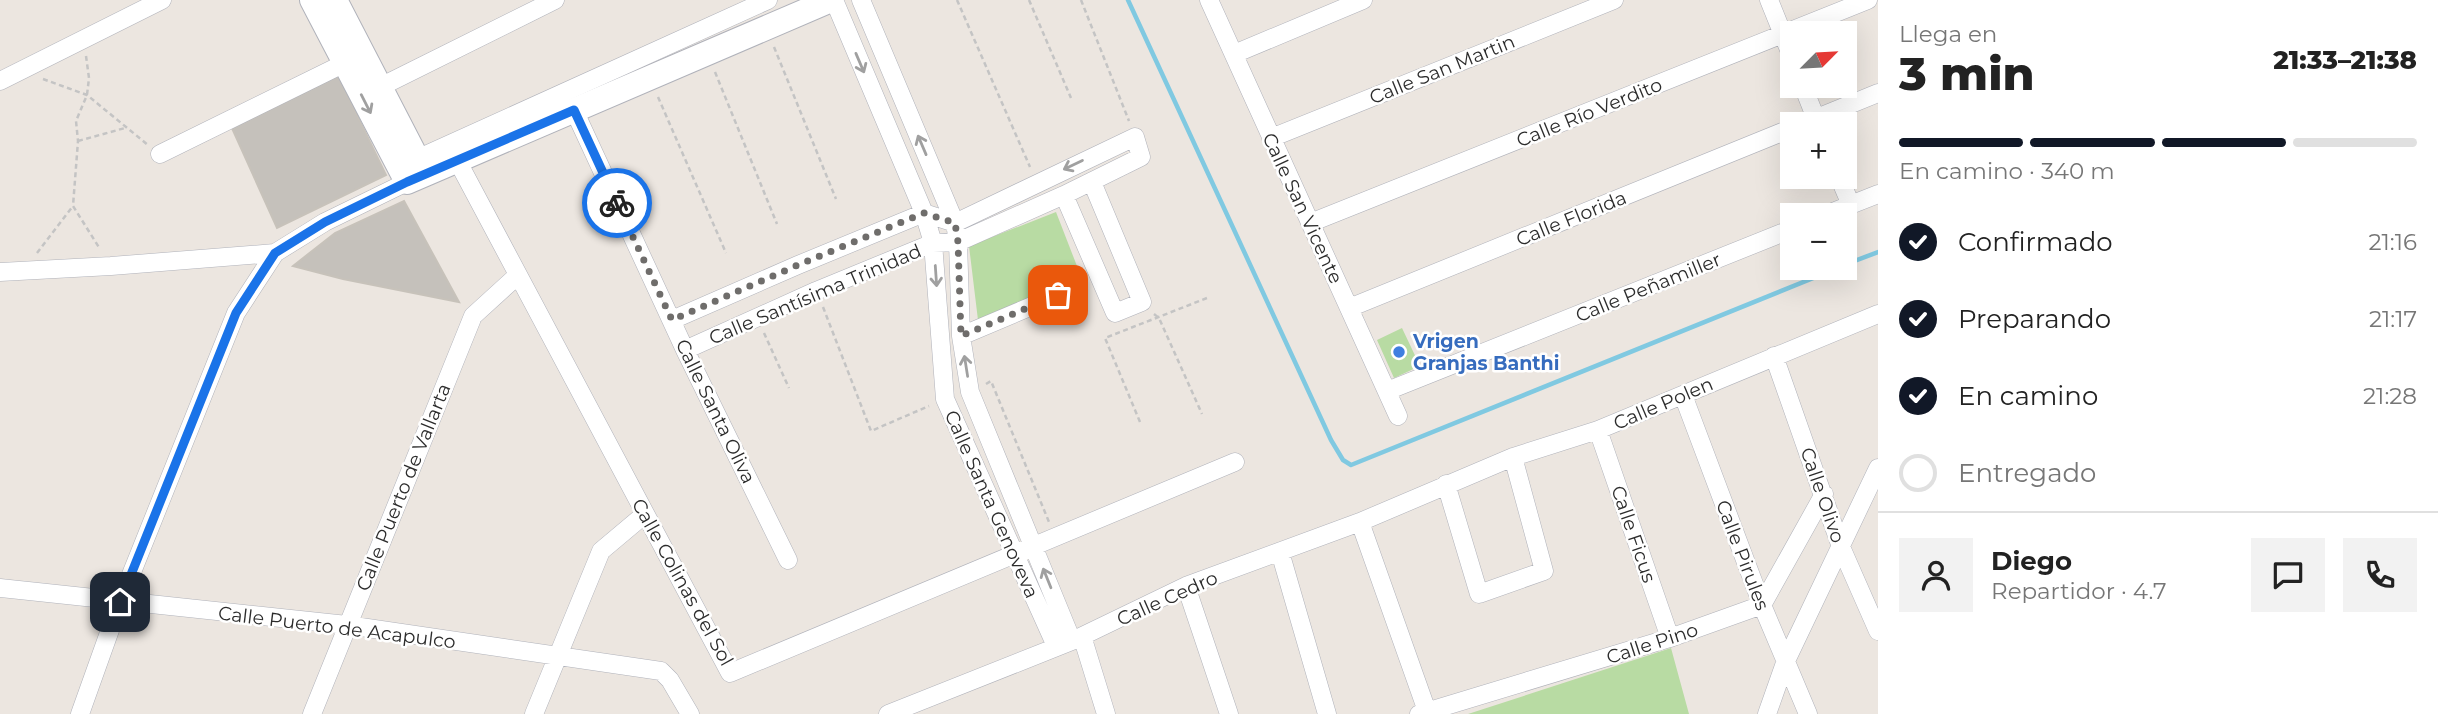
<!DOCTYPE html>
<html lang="es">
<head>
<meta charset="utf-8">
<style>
  body { margin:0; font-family:Montserrat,sans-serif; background:#f2f2f2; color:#222; height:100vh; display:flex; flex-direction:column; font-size:26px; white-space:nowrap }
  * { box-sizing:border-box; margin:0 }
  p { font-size:23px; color:#767676 }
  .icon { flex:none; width:38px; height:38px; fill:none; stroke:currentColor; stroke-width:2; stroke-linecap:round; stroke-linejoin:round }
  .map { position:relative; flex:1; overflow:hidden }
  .details { display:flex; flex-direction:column; background:#fff; width:560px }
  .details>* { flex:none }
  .needle { width:46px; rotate:66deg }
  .buttons { position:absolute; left:1780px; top:21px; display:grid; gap:14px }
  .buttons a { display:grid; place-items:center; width:77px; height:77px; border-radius:0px; background:#fff; box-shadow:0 7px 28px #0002; font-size:35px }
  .pin { position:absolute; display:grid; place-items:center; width:60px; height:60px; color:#fff; margin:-30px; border-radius:14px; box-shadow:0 4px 10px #0006 }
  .courier { position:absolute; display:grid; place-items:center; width:70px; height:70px; margin:-35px; border:5px solid #1a73e8; border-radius:50%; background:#fff; color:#222; box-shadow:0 2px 9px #0007 }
  .head em { font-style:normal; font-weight:800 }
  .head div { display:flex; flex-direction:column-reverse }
  .head { display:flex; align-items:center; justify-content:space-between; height:119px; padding:0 21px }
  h1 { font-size:46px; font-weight:800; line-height:52px }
  .bar { display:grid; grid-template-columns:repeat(4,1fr); gap:10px 7px; align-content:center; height:84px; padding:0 21px }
  .bar i { height:9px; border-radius:5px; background:#e0e0e0 }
  .bar .selected { background:#111827 }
  .bar p { grid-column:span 4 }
  .line { display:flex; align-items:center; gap:18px; padding:0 21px; border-top:2px solid #e0e0e0 }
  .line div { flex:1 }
  .round { display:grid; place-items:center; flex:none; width:74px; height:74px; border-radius:0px; background:#f2f2f2 }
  ol { padding:0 21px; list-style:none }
  li { display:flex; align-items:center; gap:21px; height:77px }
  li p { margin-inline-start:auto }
  li .icon { padding:7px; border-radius:50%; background:#111827; color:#fff; stroke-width:4 }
  li:last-child { color:#767676 }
  li i { width:38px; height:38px; border:4px solid #e0e0e0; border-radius:50% }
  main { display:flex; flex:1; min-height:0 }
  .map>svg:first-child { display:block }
  .green { fill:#b8dba3 }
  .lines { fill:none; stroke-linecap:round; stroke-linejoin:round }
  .stream { stroke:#80c9e1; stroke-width:4.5 }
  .building { fill:#c5c1bb; stroke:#c7c2ba; stroke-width:2 }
  .street-casing { stroke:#b0b2ba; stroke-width:19 }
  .secondary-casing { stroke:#b0b2ba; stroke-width:26 }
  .path { stroke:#c4c4c4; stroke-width:2.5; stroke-dasharray:5 3.5; stroke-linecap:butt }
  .street { stroke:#fff; stroke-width:18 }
  .secondary { stroke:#fff; stroke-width:24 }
  .oneway { stroke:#a0a0a0 }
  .done { stroke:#6f6d6b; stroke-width:7; stroke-dasharray:0 12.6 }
  .route { stroke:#1a73e8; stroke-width:9 }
  .shop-dot { fill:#3f7fe0; stroke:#fff; stroke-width:2.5 }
  .labels { text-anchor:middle; stroke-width:5; stroke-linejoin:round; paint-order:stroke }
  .street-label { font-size:19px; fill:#2c2c2c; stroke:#fff }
  .shop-label { font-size:19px; font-weight:bold; fill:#366cbe; stroke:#fff; text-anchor:start }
</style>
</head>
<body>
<main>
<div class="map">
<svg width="1878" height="714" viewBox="0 0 1878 714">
  <rect width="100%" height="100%" fill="#ece6e0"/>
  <path class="green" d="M 1056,212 L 1082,279 L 978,320 L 969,246 Z
    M 1402,328 L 1420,366 L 1394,378 L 1377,340 Z
    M 1671,648 L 1689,714 L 1468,714 Z"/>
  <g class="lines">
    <path class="stream" d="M 1128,0 L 1331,440 L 1343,460 L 1351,465 L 1838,268
      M 1844,265 L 1878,252"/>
  </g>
  <path class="building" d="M 337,74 L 386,175 L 277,228 L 231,126 Z
    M 404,201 L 459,302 L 343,279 L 293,266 L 335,233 Z"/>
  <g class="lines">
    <g class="street-casing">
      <path id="street" d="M 834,0 L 924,213 L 933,243 L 945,399 L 1056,646
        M 861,0 L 955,223 L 958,242 L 961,336 L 970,392 L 1072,641
        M 1209,0 L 1398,416
        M 1769,0 L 1792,57
        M 1234,54 L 1363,0
        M 0,81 L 162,0
        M 1803,86 L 1818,124
        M 380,87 L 555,0
        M 574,110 L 685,350 L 788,560
        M 1802,124 L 1878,93
        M 1271,138 L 1614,0
        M 160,154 L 345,63
        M 417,159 L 768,0
        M 457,160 L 730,673 L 1235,462
        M 1839,177 L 1851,205
        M 1064,195 L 1115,313 L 1142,302 L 1092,182
        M 1825,215 L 1878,194
        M 1310,223 L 1868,0
        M 0,272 L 111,266 L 275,253
        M 1349,308 L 1792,128
        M 672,320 L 798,265 L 924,213 L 955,223 L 1135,137 L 1141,157 L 1064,195 L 958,242 L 933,243 L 816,291 L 685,350
        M 961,336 L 1058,295
        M 1774,356 L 1841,547 L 1878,631
        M 1387,391 L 1792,229
        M 1683,395 L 1762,605 L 1808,714
        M 1598,430 L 1670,638
        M 1446,484 L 1479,594 L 1544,571 L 1513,457
        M 1360,522 L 1428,714
        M 1280,552 L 1327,714
        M 1186,586 L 1229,714
        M 0,588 L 347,625 L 661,671 L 670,680 L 690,714
        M 1082,636 L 1106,714
        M 80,714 L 120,602 L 236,313 L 275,253 L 325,222 L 407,182
        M 312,714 L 473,316 L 518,275
        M 534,714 L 601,551 L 645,514
        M 888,714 L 1072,641 L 1186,586 L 1360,522 L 1513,457 L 1598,430 L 1878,314
        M 1419,714 L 1670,638 L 1762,605 L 1824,494
        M 1767,714 L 1785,663 L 1878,468"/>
    </g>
    <g class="secondary-casing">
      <path id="secondary" d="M 312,0 L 407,182 L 831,0
        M 335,0 L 425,174"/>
    </g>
    <path class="path" d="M 957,0 L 1030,167
      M 1029,0 L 1071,98
      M 1081,0 L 1129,121
      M 774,47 L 836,199
      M 86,56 L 89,78 L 87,95 L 76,121 L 78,141 L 73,206 L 100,249
      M 715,72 L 777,224
      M 43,79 L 87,95 L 148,145
      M 658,97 L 726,253
      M 78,141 L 125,128
      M 37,253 L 73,206
      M 823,307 L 871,431 L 929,406
      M 1154,314 L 1159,318 L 1202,414
      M 764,333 L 789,388
      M 986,384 L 991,381 L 1049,522
      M 1140,422 L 1105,338 L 1207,298"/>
    <use href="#street" class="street"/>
    <use href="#secondary" class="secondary"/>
  </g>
  <defs><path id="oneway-shaft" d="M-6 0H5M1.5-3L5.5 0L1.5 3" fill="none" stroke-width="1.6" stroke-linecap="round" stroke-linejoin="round" transform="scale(1.75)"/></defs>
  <g class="oneway">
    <use href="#oneway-shaft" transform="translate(860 63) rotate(67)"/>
    <use href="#oneway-shaft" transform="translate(366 104) rotate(63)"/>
    <use href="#oneway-shaft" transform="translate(922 145) rotate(-113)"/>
    <use href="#oneway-shaft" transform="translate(1073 165) rotate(154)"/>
    <use href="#oneway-shaft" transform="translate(936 276) rotate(86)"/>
    <use href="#oneway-shaft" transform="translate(966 366) rotate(-99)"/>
    <use href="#oneway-shaft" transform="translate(1047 578) rotate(-112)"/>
  </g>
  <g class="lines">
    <path class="done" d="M 617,203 L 672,320 L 798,265 L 924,213 L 955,223 L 958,242 L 961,336 L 1058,295"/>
    <path class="route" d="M 120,602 L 236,313 L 275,253 L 325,222 L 407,182 L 574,110 L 617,203"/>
  </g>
  <circle class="shop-dot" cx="1399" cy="352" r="7"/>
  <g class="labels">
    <g class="street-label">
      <text transform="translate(1442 69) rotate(-22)" y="7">Calle San Martin</text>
      <text transform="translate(1589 112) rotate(-22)" y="7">Calle Río Verdito</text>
      <text transform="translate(1303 208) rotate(65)" y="7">Calle San Vicente</text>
      <text transform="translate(1571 218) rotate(-22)" y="7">Calle Florida</text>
      <text transform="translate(1648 287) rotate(-22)" y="7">Calle Peñamiller</text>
      <text transform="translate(815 294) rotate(-23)" y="7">Calle Santísima Trinidad</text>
      <text transform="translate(1663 403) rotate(-23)" y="7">Calle Polen</text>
      <text transform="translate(716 411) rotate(64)" y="7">Calle Santa Oliva</text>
      <text transform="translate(403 487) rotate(-68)" y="7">Calle Puerto de Vallarta</text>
      <text transform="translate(1823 495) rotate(71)" y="7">Calle Olivo</text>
      <text transform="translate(992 504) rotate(66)" y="7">Calle Santa Genoveva</text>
      <text transform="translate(1634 534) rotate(71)" y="7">Calle Ficus</text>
      <text transform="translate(1743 555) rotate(69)" y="7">Calle Pirules</text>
      <text transform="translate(683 582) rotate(61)" y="7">Calle Colinas del Sol</text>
      <text transform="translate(1167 598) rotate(-24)" y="7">Calle Cedro</text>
      <text transform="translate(337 627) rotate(7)" y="7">Calle Puerto de Acapulco</text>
      <text transform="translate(1652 643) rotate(-18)" y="7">Calle Pino</text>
    </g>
    <g class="shop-label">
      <text x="1413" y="348">Vrigen<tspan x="1413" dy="22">Granjas Banthi</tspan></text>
    </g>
  </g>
</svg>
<div class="buttons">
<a><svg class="needle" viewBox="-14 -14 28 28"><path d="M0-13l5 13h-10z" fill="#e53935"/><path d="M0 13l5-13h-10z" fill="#767676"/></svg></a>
<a>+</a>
<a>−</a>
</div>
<div class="pin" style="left:1058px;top:295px;background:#ea580c"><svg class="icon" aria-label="bag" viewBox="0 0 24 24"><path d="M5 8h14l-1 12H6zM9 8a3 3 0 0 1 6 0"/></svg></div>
<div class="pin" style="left:120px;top:602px;background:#1f2937"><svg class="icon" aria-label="home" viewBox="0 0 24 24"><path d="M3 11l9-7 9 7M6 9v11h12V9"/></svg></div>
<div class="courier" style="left:617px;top:203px"><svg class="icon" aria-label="bike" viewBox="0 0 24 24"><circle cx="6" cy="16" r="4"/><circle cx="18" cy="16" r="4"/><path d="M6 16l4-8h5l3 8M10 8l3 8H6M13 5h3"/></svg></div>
</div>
<section class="details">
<div class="head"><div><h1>3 min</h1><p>Llega en</p></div><em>21:33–21:38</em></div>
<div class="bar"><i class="selected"></i><i class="selected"></i><i class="selected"></i><i></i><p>En camino · 340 m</p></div>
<ol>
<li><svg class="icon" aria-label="check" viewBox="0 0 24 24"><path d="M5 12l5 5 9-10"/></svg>Confirmado<p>21:16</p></li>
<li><svg class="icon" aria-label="check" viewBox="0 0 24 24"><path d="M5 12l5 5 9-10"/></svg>Preparando<p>21:17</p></li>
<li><svg class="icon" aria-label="check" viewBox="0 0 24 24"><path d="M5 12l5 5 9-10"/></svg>En camino<p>21:28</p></li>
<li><i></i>Entregado</li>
</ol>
<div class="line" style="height:126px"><a class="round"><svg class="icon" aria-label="person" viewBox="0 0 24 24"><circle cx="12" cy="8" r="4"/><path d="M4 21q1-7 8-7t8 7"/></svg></a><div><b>Diego</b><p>Repartidor · 4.7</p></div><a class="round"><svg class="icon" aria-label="chat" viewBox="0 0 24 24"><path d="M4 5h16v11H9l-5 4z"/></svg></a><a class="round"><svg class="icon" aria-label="phone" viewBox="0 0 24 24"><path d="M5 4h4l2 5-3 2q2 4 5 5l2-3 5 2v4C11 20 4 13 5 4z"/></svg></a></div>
</section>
</main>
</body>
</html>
